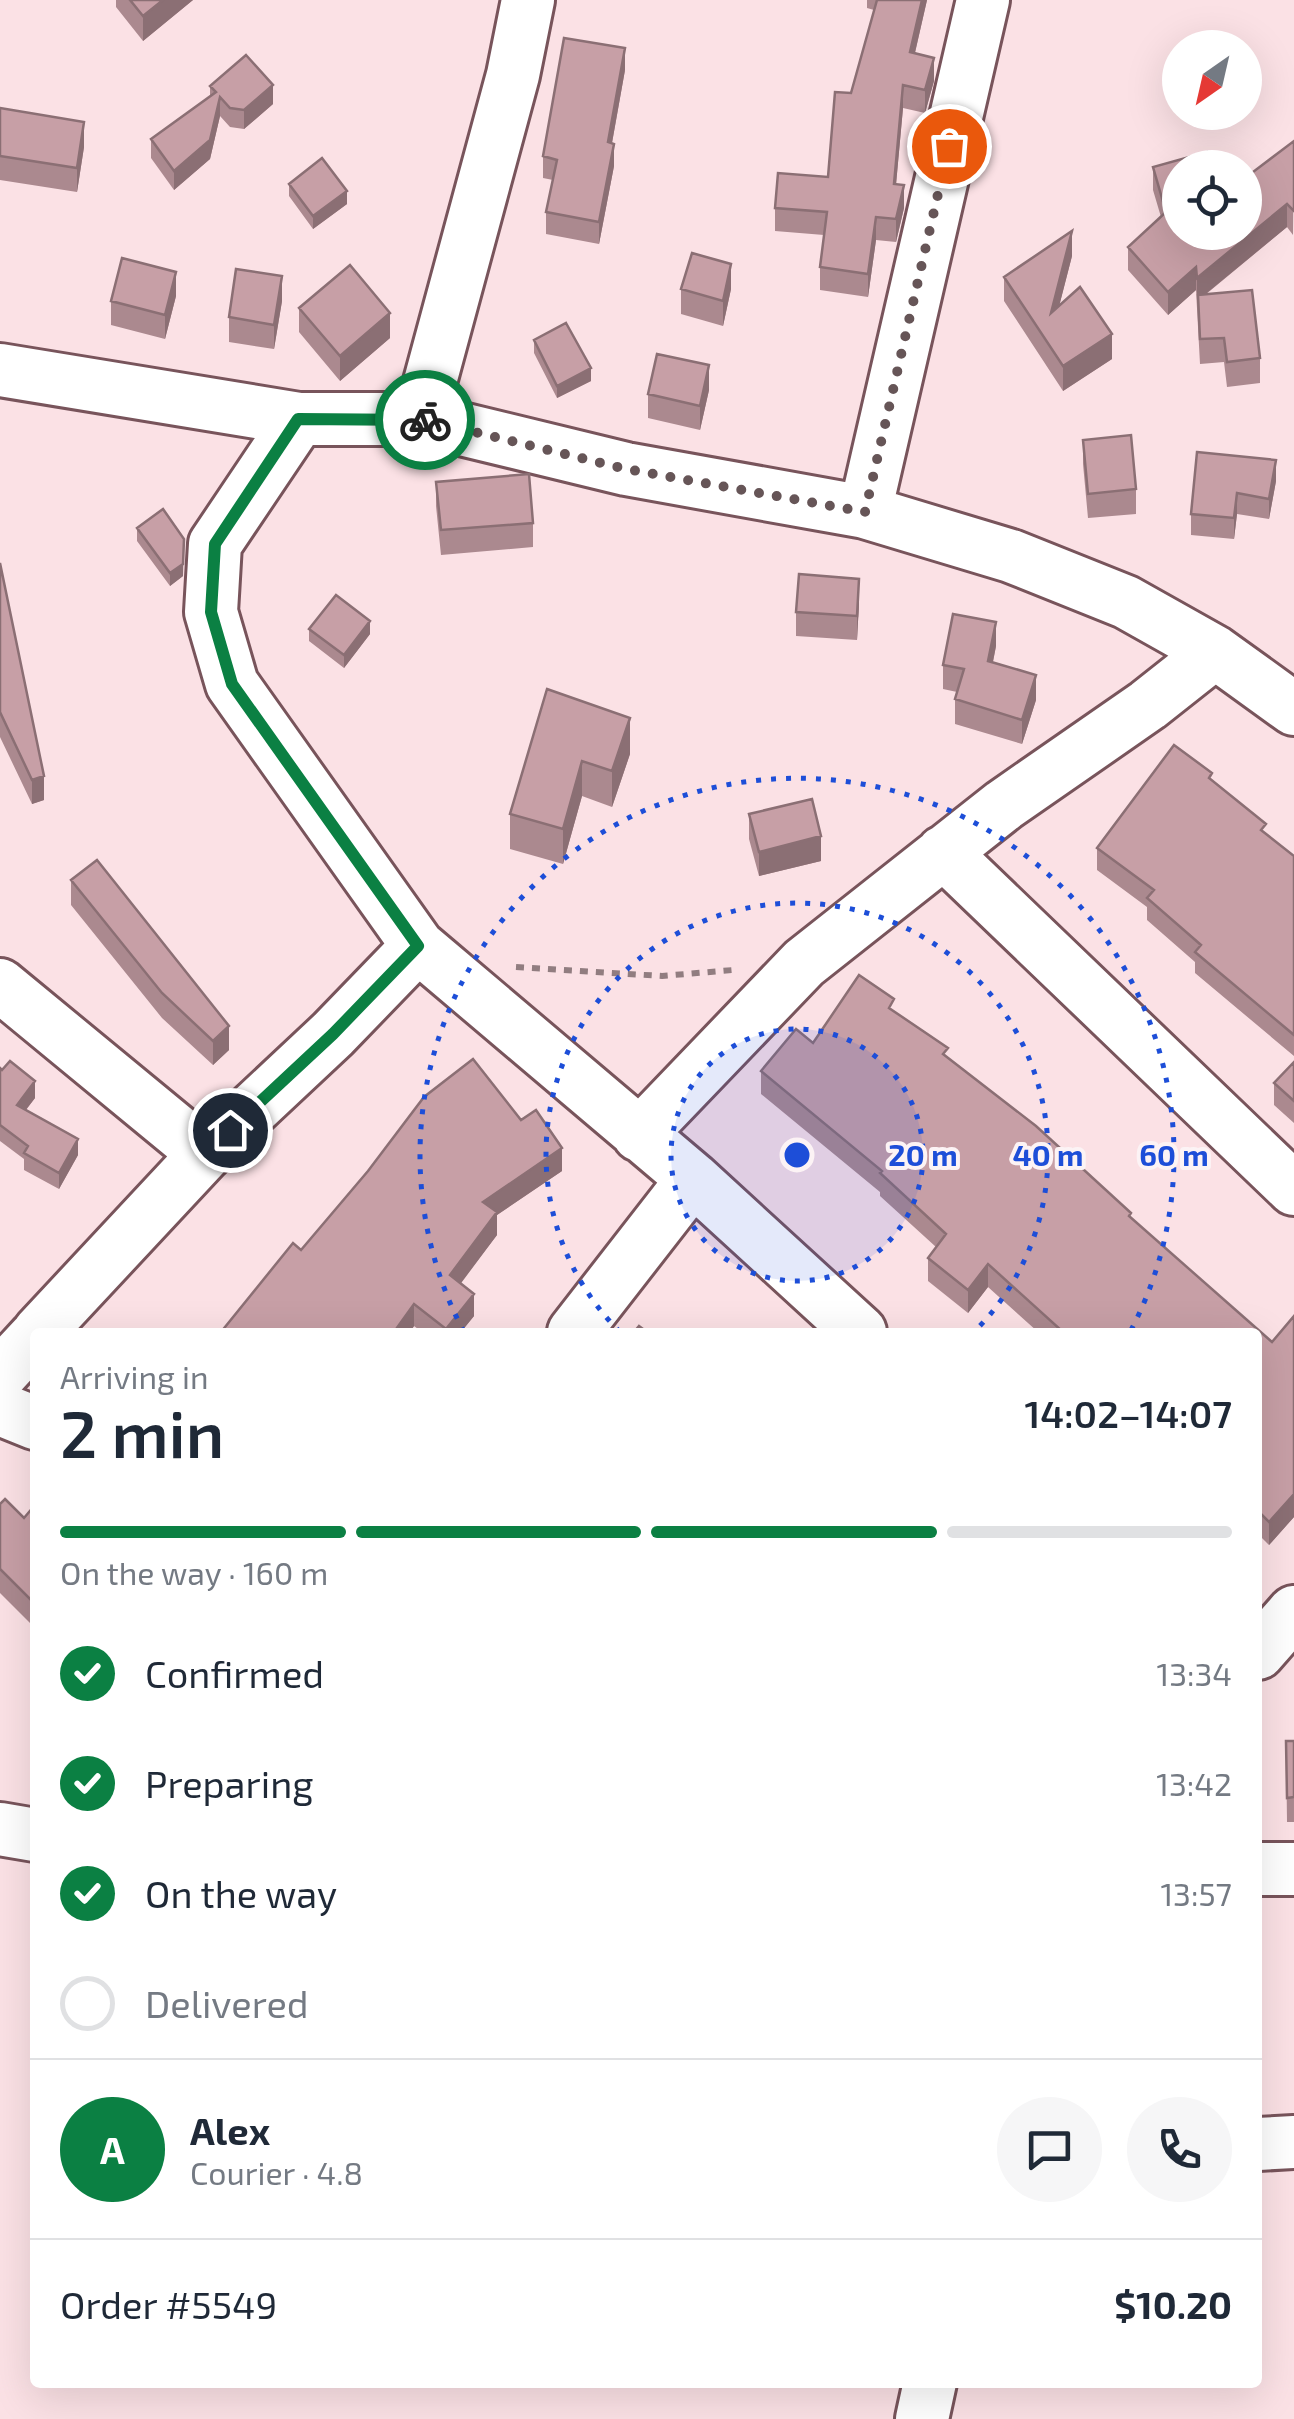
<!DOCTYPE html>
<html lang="en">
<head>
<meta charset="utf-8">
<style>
  body { margin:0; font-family:"Exo 2",sans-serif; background:#f6f6f7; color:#1f2937; height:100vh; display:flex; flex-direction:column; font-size:38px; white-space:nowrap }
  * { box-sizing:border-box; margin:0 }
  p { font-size:32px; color:#747a83 }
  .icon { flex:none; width:55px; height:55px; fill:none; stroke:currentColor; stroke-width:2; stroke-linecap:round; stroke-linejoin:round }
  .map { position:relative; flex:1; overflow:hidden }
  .details { position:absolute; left:30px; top:1328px; width:1232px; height:1060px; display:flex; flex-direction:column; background:#fff; border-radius:10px; box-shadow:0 10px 40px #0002 }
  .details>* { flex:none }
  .needle { width:65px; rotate:214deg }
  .fabs { position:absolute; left:1162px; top:30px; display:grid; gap:20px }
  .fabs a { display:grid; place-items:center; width:100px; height:100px; border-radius:50%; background:#fff; box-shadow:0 10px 40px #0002; font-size:50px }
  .pin { position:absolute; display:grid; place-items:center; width:85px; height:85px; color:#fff; margin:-42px; border:5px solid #fff; border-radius:50%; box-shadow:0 2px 10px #0007 }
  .courier { position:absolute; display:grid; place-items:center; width:100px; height:100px; margin:-50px; border:8px solid #0b8043; border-radius:50%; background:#fff; color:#222; box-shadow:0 2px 12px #0007 }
  .overview em { font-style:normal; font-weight:600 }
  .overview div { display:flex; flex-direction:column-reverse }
  .overview { display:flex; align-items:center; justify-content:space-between; height:170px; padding:0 30px }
  h1 { font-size:65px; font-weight:600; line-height:75px }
  .bar { display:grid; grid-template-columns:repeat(4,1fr); gap:15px 10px; align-content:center; height:120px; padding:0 30px }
  .bar i { height:12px; border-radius:8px; background:#e0e1e3 }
  .bar .on { background:#0b8043 }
  .bar p { grid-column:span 4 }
  .line { display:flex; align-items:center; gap:25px; padding:0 30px; border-top:2px solid #e0e1e3 }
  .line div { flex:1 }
  .round { display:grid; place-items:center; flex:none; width:105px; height:105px; border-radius:52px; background:#f6f6f7 }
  ol { padding:0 30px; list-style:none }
  li { display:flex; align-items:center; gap:30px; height:110px }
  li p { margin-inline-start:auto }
  li .icon { padding:10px; border-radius:50%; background:#0b8043; color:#fff; stroke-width:4 }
  li:last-child { color:#747a83 }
  li i { width:55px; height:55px; border:5px solid #e0e1e3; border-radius:50% }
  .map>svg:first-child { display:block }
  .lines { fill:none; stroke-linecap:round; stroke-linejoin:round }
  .minor-casing { stroke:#78545b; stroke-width:58 }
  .path { stroke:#917d80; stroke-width:6; stroke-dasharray:8 8; stroke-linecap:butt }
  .minor { stroke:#fff; stroke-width:52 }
  .wall { fill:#ab898f }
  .shaded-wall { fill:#8b6f74 }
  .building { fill:#c79fa6; stroke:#8b6f74; stroke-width:2.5 }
  .done { stroke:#665557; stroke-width:10; stroke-dasharray:0 18 }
  .route { stroke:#0b8043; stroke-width:12 }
  .ring { fill:none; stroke:#1d4ed8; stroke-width:5; stroke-dasharray:5 10 }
  .centre { fill:#1d4ed8; stroke:#fcf3f5; stroke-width:5 }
  .ring-label { font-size:30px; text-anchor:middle; font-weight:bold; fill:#1d4ed8; stroke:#fcf3f5; stroke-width:8; stroke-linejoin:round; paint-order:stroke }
</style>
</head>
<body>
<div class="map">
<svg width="1294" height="2419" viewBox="0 0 1294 2419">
  <rect width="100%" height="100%" fill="#fbe1e5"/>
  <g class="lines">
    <g class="minor-casing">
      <path id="minor" d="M 0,370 L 299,419 L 420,419 L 626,469 L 865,512 L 1011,556 L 1126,602 L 1215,652 L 1294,709
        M 299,419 L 215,544 L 211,612 L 232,684 L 418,946
        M 420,419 L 513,75 L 528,0
        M 865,512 L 983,0
        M 943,852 L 1294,1189
        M 0,985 L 205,1154
        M 639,1135 L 804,963 L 1004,805 L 1148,705 L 1215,652
        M 39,1332 L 205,1154 L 333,1034 L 418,946 L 693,1179 L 860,1332
        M 574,1332 L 693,1179
        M 0,1375 L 35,1337
        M 0,1409 L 35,1423
        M 1258,1653 L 1294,1612
        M 0,1829 L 35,1835
        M 1258,1869 L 1294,1869
        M 1258,2144 L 1294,2142
        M 922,2419 L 930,2382"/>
    </g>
    <path class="path" d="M 516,967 L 662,976 L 733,970"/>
    <use href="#minor" class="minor"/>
  </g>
  <path class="wall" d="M 116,0 L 193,0 L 143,41 L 116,7 Z
    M 867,0 L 927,0 L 915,53 L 934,81 L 925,113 L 903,108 L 896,184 L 904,208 L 896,242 L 876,240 L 868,297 L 820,290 L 820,267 L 824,235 L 775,231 L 775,208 L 828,177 L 874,10 L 867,8 Z
    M 625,70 L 612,143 L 614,166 L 599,244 L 546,234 L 546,212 L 553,180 L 543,178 L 543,156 Z
    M 210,86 L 273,104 L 244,129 L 230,127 L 220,116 L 210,159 L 174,190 L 151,158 L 151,139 L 210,96 Z
    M 0,108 L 84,147 L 77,192 L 0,180 Z
    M 1294,141 L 1293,235 L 1287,227 L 1205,295 L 1260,358 L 1260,383 L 1227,387 L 1224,362 L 1200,364 L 1196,290 L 1168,315 L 1128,270 L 1128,247 L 1161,217 L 1153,190 L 1153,167 L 1180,232 Z
    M 289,184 L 347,204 L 313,229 L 289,196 Z
    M 1072,256 L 1059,306 L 1112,359 L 1063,391 L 1004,301 L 1004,277 Z
    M 681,289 L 731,289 L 723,326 L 681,314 Z
    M 176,296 L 165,339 L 111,325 L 111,301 Z
    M 282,301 L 274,349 L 229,342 L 229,317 Z
    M 299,308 L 390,338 L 340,381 L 299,332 Z
    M 534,340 L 591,381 L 557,398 L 534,353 Z
    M 709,390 L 700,430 L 648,418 L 648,394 Z
    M 1083,440 L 1136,489 L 1136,514 L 1088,518 L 1083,464 Z
    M 1197,452 L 1276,481 L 1269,519 L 1237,514 L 1234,539 L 1191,535 L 1191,514 Z
    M 436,482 L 533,523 L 533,547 L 441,555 L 436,506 Z
    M 137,528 L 183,576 L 170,586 L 137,541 Z
    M 0,563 L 44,800 L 32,804 L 0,737 Z
    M 859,603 L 857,640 L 796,636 L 796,612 Z
    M 309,629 L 370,634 L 344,668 L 309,641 Z
    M 996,646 L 993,662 L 1036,700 L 1022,744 L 955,724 L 955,699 L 957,692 L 943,689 L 943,665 Z
    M 547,689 L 630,754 L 612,807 L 582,796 L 563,864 L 510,849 L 510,814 Z
    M 1212,781 L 1266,834 L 1294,856 L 1294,1056 L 1195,973 L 1195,962 L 1147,920 L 1147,907 L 1097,870 L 1097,848 Z
    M 749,814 L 821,861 L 759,876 L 749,839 Z
    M 71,880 L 229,1050 L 213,1065 L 162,1018 L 71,905 Z
    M 894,1012 L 1272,1342 L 1294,1316 L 1294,1517 L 1269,1545 L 1258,1534 L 1258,1332 L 1038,1332 L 988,1287 L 968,1313 L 928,1281 L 928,1258 L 936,1247 L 880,1196 L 880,1192 L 761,1094 L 761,1071 L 813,1043 Z
    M 1294,1062 L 1294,1123 L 1274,1105 L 1274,1083 Z
    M 0,1068 L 35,1098 L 26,1110 L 78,1155 L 59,1189 L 24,1170 L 24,1159 L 0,1141 Z
    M 521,1120 L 562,1171 L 497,1215 L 497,1235 L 460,1283 L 474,1316 L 461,1332 L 422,1332 L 414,1326 L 410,1332 L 221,1332 L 301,1250 Z
    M 0,1504 L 24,1518 L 35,1505 L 35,1628 L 0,1593 Z
    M 1286,1741 L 1294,1741 L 1294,1822 L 1287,1822 Z"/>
  <path class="shaded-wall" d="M 163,0 L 193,0 L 143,41 L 143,16 Z
    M 922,0 L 927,0 L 910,74 L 910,52 Z
    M 625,48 L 625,70 L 608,165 L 608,142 Z
    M 934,58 L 934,81 L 925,113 L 925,90 Z
    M 273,85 L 273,104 L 244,129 L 244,110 Z
    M 903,85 L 903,108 L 894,207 L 894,184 Z
    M 220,97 L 220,116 L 210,159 L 174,190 L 174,171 Z
    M 84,122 L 84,147 L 77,192 L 77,168 Z
    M 614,144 L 614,166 L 599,244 L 599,222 Z
    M 904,185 L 904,208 L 896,242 L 896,219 Z
    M 347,191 L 347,204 L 313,229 L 313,216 Z
    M 1287,204 L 1287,227 L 1197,301 L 1197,278 Z
    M 876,217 L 876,240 L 868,297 L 868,274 Z
    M 1072,231 L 1072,256 L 1051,338 L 1051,313 Z
    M 731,264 L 731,289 L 723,326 L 723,301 Z
    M 1196,267 L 1196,290 L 1168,315 L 1168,292 Z
    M 176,272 L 176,296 L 165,339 L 165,315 Z
    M 282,276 L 282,301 L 274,349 L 274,325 Z
    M 390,313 L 390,338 L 340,381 L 340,356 Z
    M 1112,334 L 1112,359 L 1063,391 L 1063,366 Z
    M 709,365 L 709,390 L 700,430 L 700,406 Z
    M 591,368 L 591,381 L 557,398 L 557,386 Z
    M 1276,460 L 1276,481 L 1269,519 L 1269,499 Z
    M 1237,493 L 1237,514 L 1234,539 L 1234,518 Z
    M 184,539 L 183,576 L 170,586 L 170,573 Z
    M 859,579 L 859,603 L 857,640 L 857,616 Z
    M 370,621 L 370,634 L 344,668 L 344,655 Z
    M 996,622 L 996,646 L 988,686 L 988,661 Z
    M 1036,675 L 1036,700 L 1022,744 L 1022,720 Z
    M 630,718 L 630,754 L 612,807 L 612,771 Z
    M 582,761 L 582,796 L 563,864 L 563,829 Z
    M 44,776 L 44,800 L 32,804 L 32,780 Z
    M 821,836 L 821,861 L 759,876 L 759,852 Z
    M 229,1026 L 229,1050 L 213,1065 L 213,1041 Z
    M 35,1081 L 35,1098 L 17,1121 L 17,1105 Z
    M 78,1139 L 78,1155 L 59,1189 L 59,1173 Z
    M 562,1148 L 562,1171 L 497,1215 L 497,1235 L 450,1298 L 450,1275 L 483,1202 Z
    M 988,1264 L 988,1287 L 968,1313 L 968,1290 Z
    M 474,1294 L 474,1316 L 461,1332 L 446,1332 L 446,1329 Z
    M 414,1304 L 414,1326 L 410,1332 L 394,1332 Z
    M 1294,1494 L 1294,1517 L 1269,1545 L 1269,1522 Z"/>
  <path class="building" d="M 130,0 L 163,0 L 143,16 Z
    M 877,0 L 922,0 L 910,52 L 934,58 L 925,90 L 903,85 L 894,184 L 904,185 L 896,219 L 876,217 L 868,274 L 820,267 L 827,212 L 775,208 L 778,173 L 828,177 L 835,92 L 851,93 Z
    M 564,38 L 625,48 L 608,142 L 614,144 L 599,222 L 546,212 L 557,160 L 543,156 Z
    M 246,55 L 273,85 L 244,110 L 230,108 L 220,97 L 210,140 L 174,171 L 151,139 L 216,92 L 210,86 Z
    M 0,108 L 84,122 L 77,168 L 0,156 Z
    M 1294,141 L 1294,211 L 1287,204 L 1197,278 L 1196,267 L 1168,292 L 1128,247 L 1166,212 L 1153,167 L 1207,152 L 1212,168 L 1180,168 L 1180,232 L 1245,232 L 1245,178 Z
    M 322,158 L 347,191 L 313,216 L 289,184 Z
    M 1072,231 L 1051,313 L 1080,287 L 1112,334 L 1063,366 L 1004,277 Z
    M 692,253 L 731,264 L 723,301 L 681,289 Z
    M 122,258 L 176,272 L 165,315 L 111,301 Z
    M 350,265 L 390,313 L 340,356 L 299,308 Z
    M 236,269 L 282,276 L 274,325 L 229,317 Z
    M 1252,290 L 1260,358 L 1227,362 L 1224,338 L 1200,339 L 1198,295 Z
    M 566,323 L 591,368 L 557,386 L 534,340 Z
    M 657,354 L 709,365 L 700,406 L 648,394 Z
    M 1131,435 L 1136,489 L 1088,494 L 1083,440 Z
    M 1197,452 L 1276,460 L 1269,499 L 1237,493 L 1234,518 L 1191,514 Z
    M 529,474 L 533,523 L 441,530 L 436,482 Z
    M 163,509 L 184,539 L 183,564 L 170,573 L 137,528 Z
    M 0,563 L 44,776 L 32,780 L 0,712 Z
    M 799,574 L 859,579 L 857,616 L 796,612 Z
    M 336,595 L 370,621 L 344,655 L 309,629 Z
    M 953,614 L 996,622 L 988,661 L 1036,675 L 1022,720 L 955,699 L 964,669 L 943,665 Z
    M 547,689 L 630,718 L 612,771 L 582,761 L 563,829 L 510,814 Z
    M 1174,745 L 1212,773 L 1209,778 L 1266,824 L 1261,830 L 1294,856 L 1294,1035 L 1195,952 L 1201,945 L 1147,898 L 1154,890 L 1097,848 Z
    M 812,799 L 821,836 L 759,852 L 749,814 Z
    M 97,860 L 229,1026 L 213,1041 L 162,993 L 71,880 Z
    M 859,975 L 894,999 L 889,1008 L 948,1048 L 943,1054 L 1036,1126 L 1131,1213 L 1129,1216 L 1272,1342 L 1294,1316 L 1294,1494 L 1269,1522 L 1258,1511 L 1258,1332 L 1063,1332 L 988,1264 L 968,1290 L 928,1258 L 946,1234 L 880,1173 L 882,1171 L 761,1071 L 796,1029 L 813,1043 Z
    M 473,1059 L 521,1120 L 536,1110 L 562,1148 L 483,1202 L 497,1212 L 450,1275 L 474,1294 L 446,1329 L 414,1304 L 394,1332 L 221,1332 L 293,1243 L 301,1250 L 368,1171 L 424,1097 Z
    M 10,1061 L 35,1081 L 17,1105 L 78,1139 L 59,1173 L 24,1153 L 28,1146 L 0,1125 L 0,1068 L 2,1070 Z
    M 1294,1062 L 1294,1101 L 1274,1083 Z
    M 639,1326 L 647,1332 L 634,1332 Z
    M 5,1499 L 24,1518 L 35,1505 L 35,1604 L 0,1569 L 0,1504 Z
    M 1286,1741 L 1294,1741 L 1294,1797 L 1287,1798 Z"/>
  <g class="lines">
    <path class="done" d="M 425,420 L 626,469 L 865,512 L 949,146"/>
    <path class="route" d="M 230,1130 L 333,1034 L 418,946 L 232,684 L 211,612 L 215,544 L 298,419 L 425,420"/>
  </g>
  <circle cx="797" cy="1155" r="126" fill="#1d4ed8" fill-opacity=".12"/>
  <g class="ring">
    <circle cx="797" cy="1155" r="126"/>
    <path d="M620 1332A251 251 0 1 1 974 1332"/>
    <path d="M464 1332A377 377 0 1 1 1130 1332"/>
  </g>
  <circle cx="797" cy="1155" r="15" class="centre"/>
  <g class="ring-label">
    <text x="923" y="1166">20 m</text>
    <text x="1048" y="1166">40 m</text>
    <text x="1174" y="1166">60 m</text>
  </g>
</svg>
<div class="fabs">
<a><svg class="needle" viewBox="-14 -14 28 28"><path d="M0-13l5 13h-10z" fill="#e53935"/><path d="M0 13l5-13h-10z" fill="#747a83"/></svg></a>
<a><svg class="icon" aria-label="locate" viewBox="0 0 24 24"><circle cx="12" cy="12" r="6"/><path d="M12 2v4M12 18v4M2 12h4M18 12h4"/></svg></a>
</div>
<div class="pin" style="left:949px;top:146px;background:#ea580c"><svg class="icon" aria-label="bag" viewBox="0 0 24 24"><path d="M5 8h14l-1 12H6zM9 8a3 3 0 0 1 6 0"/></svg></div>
<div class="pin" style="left:230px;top:1130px;background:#1f2937"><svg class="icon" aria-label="home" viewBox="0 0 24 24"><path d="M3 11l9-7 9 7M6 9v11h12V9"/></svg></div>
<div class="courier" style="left:425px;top:420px"><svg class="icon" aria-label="bike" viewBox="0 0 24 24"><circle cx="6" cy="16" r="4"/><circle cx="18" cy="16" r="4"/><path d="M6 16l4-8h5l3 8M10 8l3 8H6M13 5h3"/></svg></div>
<section class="details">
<div class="overview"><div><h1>2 min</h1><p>Arriving in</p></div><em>14:02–14:07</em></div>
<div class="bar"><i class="on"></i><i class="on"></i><i class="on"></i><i></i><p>On the way · 160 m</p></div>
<ol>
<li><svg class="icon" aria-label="check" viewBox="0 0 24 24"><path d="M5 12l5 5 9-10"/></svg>Confirmed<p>13:34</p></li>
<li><svg class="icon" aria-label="check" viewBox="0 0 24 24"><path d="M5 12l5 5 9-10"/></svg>Preparing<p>13:42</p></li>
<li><svg class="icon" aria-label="check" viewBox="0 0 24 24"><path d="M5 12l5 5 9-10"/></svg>On the way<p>13:57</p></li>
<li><i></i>Delivered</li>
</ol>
<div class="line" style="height:180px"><b class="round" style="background:#0b8043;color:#fff">A</b><div><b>Alex</b><p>Courier · 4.8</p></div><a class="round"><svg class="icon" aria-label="chat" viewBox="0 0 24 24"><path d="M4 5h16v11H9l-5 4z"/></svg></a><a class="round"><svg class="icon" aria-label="phone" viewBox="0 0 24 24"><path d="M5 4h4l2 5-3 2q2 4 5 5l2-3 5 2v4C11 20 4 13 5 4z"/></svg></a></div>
<div class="line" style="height:130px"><div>Order #5549</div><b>$10.20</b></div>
</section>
</div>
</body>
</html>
